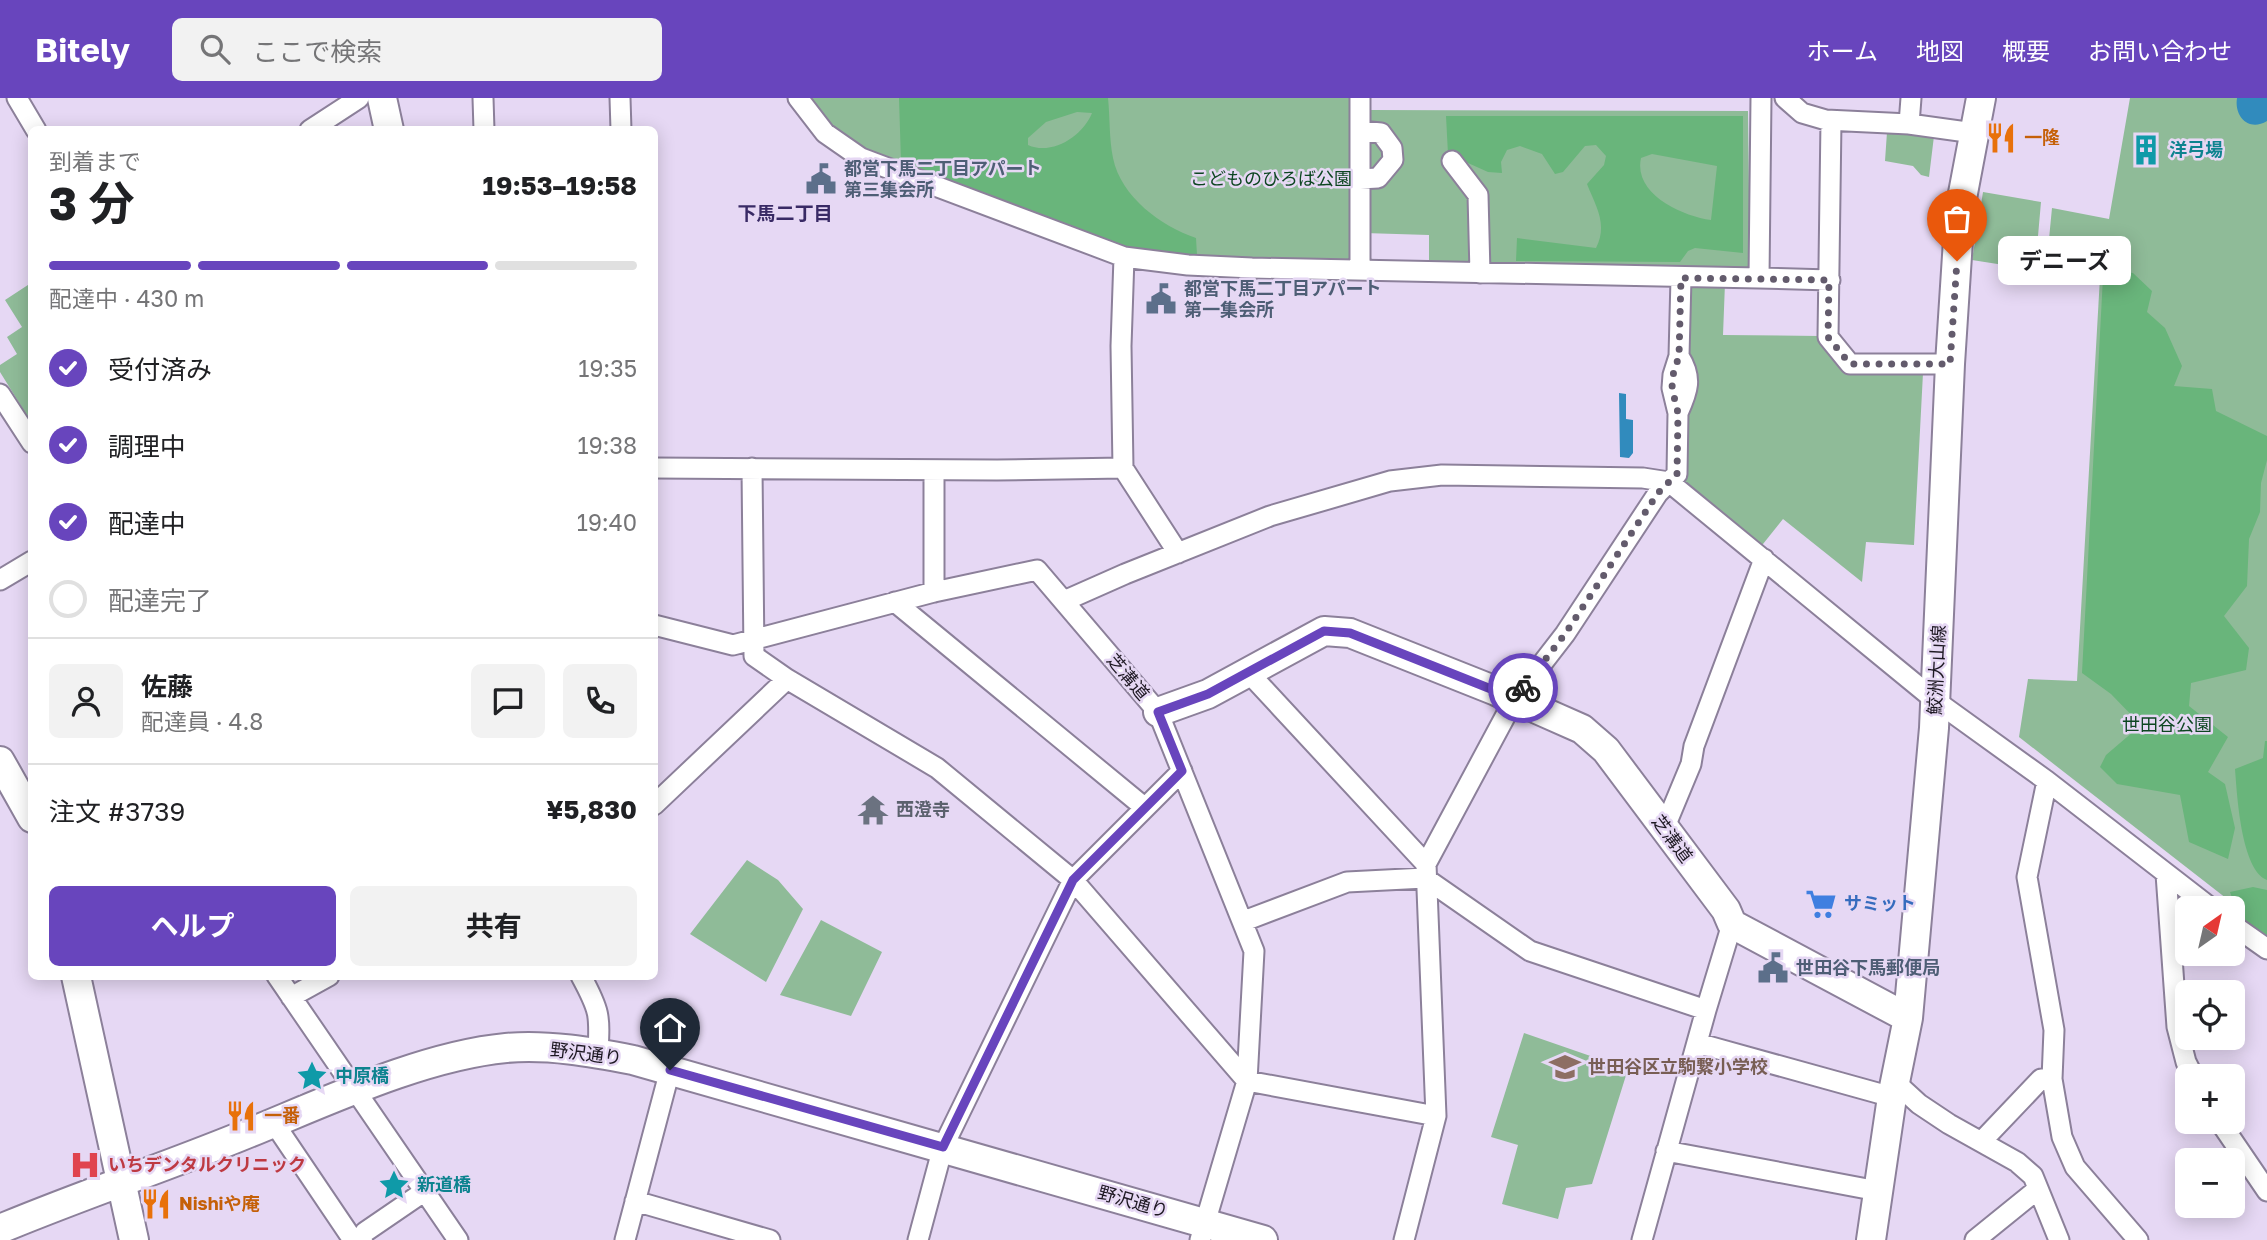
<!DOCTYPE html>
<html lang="ja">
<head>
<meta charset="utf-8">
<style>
  body { margin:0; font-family:"Golos Text","Noto Sans JP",sans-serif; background:#f2f2f2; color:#202124; height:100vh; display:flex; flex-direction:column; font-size:26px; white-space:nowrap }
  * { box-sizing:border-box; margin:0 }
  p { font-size:23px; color:#757577 }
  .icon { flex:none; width:38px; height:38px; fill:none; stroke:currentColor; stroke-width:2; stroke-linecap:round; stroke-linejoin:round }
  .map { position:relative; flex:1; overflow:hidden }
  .side { position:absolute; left:28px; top:28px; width:630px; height:854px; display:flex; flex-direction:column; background:#fff; border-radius:10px; box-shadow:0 4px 18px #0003 }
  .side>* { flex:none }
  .needle { width:46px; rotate:34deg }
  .controls { position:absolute; left:2175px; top:798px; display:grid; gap:14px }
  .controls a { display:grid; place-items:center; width:70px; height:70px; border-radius:10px; background:#fff; box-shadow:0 4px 18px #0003; font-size:35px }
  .pin { position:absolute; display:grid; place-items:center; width:60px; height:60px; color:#fff; margin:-72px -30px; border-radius:50% 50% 50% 0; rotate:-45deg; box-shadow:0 0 7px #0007 }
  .pin .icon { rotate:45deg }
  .courier { position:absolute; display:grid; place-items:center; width:70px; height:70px; margin:-35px; border:5px solid #6845bd; border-radius:50%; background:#fff; color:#222; box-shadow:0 2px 9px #0007 }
  .bubble { position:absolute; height:49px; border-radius:10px; background:#fff; box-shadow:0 4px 18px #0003; font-size:23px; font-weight:700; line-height:49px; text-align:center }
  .head em { font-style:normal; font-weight:700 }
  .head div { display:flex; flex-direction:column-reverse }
  .head { display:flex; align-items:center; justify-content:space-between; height:119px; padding:0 21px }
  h1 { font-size:46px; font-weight:700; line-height:52px }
  .bar { display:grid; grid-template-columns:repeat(4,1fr); gap:10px 7px; align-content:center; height:84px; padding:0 21px }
  .bar i { height:9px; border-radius:5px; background:#e0e0e0 }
  .bar .active { background:#6845bd }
  .bar p { grid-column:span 4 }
  .line { display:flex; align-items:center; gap:18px; padding:0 21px; border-top:2px solid #e0e0e0 }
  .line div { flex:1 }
  .round { display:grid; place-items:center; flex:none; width:74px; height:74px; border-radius:10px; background:#f2f2f2 }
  ol { padding:0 21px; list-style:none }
  li { display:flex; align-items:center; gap:21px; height:77px }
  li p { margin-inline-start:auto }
  li .icon { padding:7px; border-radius:50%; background:#6845bd; color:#fff; stroke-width:4 }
  li:last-child { color:#757577 }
  li i { width:38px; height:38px; border:4px solid #e0e0e0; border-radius:50% }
  .action { display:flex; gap:14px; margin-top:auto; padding:14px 21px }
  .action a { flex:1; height:80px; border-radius:10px; background:#6845bd; color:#fff; font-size:28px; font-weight:700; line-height:80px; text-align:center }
  .action a+a { background:#f2f2f2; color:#202124 }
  header { display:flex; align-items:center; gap:42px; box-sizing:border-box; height:98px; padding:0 35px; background:#6845bd; color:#fff }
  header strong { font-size:33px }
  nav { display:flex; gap:38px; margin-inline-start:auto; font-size:24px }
  .search { width:490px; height:63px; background:#f2f2f2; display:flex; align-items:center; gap:18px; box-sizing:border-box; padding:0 24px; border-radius:10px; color:#757577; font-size:26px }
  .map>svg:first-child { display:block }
  .green { fill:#8fbb98 }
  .forest { fill:#69b57b; fill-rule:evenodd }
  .water { fill:#318bbd }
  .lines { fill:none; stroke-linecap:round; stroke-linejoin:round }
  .street-casing { stroke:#8c809a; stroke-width:23 }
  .secondary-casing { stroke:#8c809a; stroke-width:32 }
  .street { stroke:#fff; stroke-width:19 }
  .secondary { stroke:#fff; stroke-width:28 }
  .done { stroke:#635b6c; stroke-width:7; stroke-dasharray:0 12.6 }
  .route { stroke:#6845bd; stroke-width:9 }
  .labels { text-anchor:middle; stroke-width:5; stroke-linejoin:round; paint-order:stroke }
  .food-label { font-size:18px; font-weight:bold; fill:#c56008; stroke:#e6d8f4; text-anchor:start }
  .culture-label { font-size:18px; font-weight:bold; fill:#0d838f; stroke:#e6d8f4; text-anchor:start }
  .service-label { font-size:18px; font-weight:bold; fill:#4e5e75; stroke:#e6d8f4; text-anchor:start }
  .park-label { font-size:18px; fill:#0d4621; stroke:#e6d8f4 }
  .street-label { font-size:18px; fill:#1d1822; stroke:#e6d8f4 }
  .worship-label { font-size:18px; font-weight:bold; fill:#5b616d; stroke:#e6d8f4; text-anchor:start }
  .shop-label { font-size:18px; font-weight:bold; fill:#366cbe; stroke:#e6d8f4; text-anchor:start }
  .education-label { font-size:18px; font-weight:bold; fill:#785e54; stroke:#e6d8f4; text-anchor:start }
  .health-label { font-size:18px; font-weight:bold; fill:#be3a42; stroke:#e6d8f4; text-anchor:start }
  .neighbourhood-label { font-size:19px; font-weight:bold; fill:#392a65; stroke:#e6d8f4 }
</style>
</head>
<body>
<header>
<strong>Bitely</strong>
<div class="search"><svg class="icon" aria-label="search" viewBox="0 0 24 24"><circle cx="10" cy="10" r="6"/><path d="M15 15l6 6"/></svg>ここで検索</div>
<nav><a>ホーム</a><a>地図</a><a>概要</a><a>お問い合わせ</a></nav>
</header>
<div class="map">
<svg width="2267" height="1142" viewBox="0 0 2267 1142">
  <rect width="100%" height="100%" fill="#e6d8f4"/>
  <path class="green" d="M 808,0 L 1351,0 L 1353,164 L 1201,160 L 1126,154 L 855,48 L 830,26 Z
    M 2130,0 L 2267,0 L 2267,832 L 2019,639 L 2028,581 L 2077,583 L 2100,179 L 2046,172 L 2052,110 L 2109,121 Z
    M 1369,12 L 1748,13 L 1750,170 L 1429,166 L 1429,137 L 1364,135 Z
    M 1887,34 L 1934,38 L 1929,79 L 1921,77 L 1913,68 L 1885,63 Z
    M 1983,94 L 2041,104 L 2035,172 L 1972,162 Z
    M 31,185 L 31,324 L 0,274 L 0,267 L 17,256 L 7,239 L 22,229 L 5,202 Z
    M 1690,185 L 1725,185 L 1723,237 L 1819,238 L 1847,270 L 1923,275 L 1914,447 L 1866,444 L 1862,484 L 1783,421 L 1759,451 L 1685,389 L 1687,308 L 1693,264 L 1689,255 Z
    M 747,762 L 778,782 L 803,811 L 766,884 L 690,836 Z
    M 821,822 L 882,854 L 851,918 L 780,897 Z
    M 1524,935 L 1628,971 L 1592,1086 L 1566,1090 L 1558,1121 L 1502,1106 L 1518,1047 L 1491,1039 Z"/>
  <path class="forest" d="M 899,0 L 1108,0 C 1110,19 1109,41 1113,60 C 1121,99 1161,128 1196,140 L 1197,157 L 1128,152 L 901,64 ZM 1077,14 L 1092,15 C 1083,38 1052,58 1028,47 L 1028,40 L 1046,24 Z
    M 1446,18 L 1743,18 L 1743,155 L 1695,150 L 1688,153 L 1680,164 L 1516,163 L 1517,140 L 1596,150 C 1608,126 1596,109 1587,86 L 1604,67 L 1606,58 L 1596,47 L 1585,48 L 1563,74 L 1555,76 L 1542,56 L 1520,48 L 1507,52 L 1501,64 L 1502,75 L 1488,74 L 1448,56 ZM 1652,56 L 1717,68 L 1711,122 C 1682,118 1633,96 1641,60 Z
    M 2108,172 L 2133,175 L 2152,193 L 2147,214 L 2165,230 L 2182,268 L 2174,288 L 2212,291 L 2216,313 L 2267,338 L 2267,362 L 2261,385 L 2260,414 L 2249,441 L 2247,488 L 2224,518 L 2249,550 L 2246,572 L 2191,585 L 2189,608 L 2228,639 L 2208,674 L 2225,686 L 2235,730 L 2228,761 L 2189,744 L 2180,697 L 2117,686 L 2100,669 L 2106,657 L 2141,627 L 2111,596 L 2082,575 L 2103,179 Z
    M 2265,643 L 2267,643 L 2267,782 C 2241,772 2237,696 2235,671 L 2263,660 Z
    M 2253,789 L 2267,792 L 2267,842 L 2239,819 L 2230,794 Z"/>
  <path class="water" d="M 2237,0 L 2267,0 L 2267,23 C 2249,34 2234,19 2237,0 Z
    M 1619,295 L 1626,296 L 1626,321 L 1633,322 L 1633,355 L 1629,360 L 1620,359 Z"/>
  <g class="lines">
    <g class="street-casing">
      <path id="street" d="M 17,0 L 36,32
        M 483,0 L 484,32
        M 620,0 L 621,32
        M 798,0 L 825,35 L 861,60 L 1124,159 L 1188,167 L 1252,170 L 1759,180 L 1761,0
        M 1785,0 L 1802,15 L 1826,22 L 1909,26 L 1974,35
        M 1831,23 L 1828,239 L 1850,266 L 1950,266
        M 1909,26 L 1911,0
        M 310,32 L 359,0
        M 1452,63 L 1478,97 L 1480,175
        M 1360,81 L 1378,80 L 1393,62 L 1392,50 L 1381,35 L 1361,33
        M 1360,172 L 1360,0
        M 1759,180 L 1830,182
        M 0,296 L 32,345
        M 1678,315 C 1688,293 1693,280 1679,258
        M 654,370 L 997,372 L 1123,370 L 1121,248 L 1124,159
        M 752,370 L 754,558 L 787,581 L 937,670 L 1073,782 L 1247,983 L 1436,1018
        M 1123,370 L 1178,455
        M 934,372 L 934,494
        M 0,482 L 32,463
        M 1064,503 L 1125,476 L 1270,418 L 1390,383 L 1442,377 L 1643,380 L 1669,384 L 1936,603 L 2047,683 L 2211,810
        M 895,504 L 1144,709
        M 654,527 L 733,547 L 934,494 L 1037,472 L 1158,614 L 1254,853 L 1247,983 L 1200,1142
        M 1248,574 L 1426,766
        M 2047,683 L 2027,779 L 2054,932 L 2052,981 L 2062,1039 L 2075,1069 L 2138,1142
        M 654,707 L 787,581
        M 1664,731 L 1691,666 L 1694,648 L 1764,461
        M 2166,776 L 2177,929 L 2186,964 L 2193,978
        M 1244,823 L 1347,784 L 1425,780 L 1530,853 L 1706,912
        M 2233,827 L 2267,851
        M 277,878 L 458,1142
        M 581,878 C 600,913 600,917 598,955
        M 291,899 L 329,878
        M 1697,945 L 1892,999
        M 1895,984 L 1919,1006 L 1949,1026 L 2017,1064 L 2033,1078 L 2059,1142
        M 2220,1024 L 2267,1093
        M 274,1025 L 353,1142
        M 1982,1043 L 2041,981 L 2052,981
        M 1666,1053 L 1878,1093
        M 635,1103 L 770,1142
        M 361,1142 L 365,1134 L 425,1093
        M 625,1142 L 670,972
        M 918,1142 L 943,1049 L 1073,782 L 1182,673
        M 1404,1142 L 1436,1018 L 1426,766 L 1514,602 L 1565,536 L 1658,395 L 1677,376 L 1678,315 L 1672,290 L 1673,277 L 1679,258 L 1681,180
        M 1642,1142 L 1706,912 L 1732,826
        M 1975,1142 L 2038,1091"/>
    </g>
    <g class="secondary-casing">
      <path id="secondary" d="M 382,0 L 389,32
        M 1158,614 L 1208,596 L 1324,533 L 1350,535 L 1496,593 L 1582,631 L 1606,652 L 1726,812 L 1732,826 L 1908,920
        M 0,663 L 32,720
        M 76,878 L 134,1142
        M 0,1131 C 79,1098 160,1071 239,1039 C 319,1007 420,958 506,950 C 547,946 592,954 633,962 L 1263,1142
        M 1871,1142 L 1892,999 L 1908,920 L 1934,630 L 1950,266 L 1960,111 L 1981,0"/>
    </g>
    <use href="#street" class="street"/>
    <use href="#secondary" class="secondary"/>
  </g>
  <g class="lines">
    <path class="done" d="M 1523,590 L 1565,536 L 1658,395 L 1677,376 L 1678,315 L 1672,290 L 1673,277 L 1679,258 L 1681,180 L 1829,182 L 1828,239 L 1850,266 L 1950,266 L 1957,163"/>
    <path class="route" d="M 670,972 L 943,1049 L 1073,782 L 1182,673 L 1158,614 L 1208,596 L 1324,533 L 1350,535 L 1496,593 L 1514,602 L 1523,590"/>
  </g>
  <defs>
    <g id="restaurant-bare" transform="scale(2.415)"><path d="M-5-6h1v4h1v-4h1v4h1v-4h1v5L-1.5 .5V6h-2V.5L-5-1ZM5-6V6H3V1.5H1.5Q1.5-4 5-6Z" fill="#e8710a" stroke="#e6d8f4" stroke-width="2.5" paint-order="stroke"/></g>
    <g id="building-bare" transform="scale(2.415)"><path d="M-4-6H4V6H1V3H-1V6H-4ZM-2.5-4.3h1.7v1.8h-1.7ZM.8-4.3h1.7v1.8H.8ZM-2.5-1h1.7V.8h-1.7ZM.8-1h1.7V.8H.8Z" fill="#0f9aa8" stroke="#e6d8f4" stroke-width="2.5" paint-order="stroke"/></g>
    <g id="civic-bare" transform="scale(2.415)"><path d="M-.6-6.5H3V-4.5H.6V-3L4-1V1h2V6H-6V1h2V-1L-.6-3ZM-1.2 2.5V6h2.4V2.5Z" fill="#5c6f8a" stroke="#e6d8f4" stroke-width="2.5" paint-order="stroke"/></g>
    <g id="temple-bare" transform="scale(2.415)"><path d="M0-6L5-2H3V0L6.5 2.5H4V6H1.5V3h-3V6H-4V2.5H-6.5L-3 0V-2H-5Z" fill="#6b7280" stroke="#e6d8f4" stroke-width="2.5" paint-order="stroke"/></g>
    <g id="supermarket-bare" transform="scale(2.415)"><path d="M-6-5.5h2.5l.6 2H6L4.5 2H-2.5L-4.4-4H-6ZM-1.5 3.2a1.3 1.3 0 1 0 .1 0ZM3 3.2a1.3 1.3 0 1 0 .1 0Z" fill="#3f7fe0" stroke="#e6d8f4" stroke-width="2.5" paint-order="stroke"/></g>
    <g id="school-bare" transform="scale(2.415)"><path d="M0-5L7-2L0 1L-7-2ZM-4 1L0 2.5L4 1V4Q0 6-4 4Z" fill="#8d6e63" stroke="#e6d8f4" stroke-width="2.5" paint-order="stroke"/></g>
    <g id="sight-bare" transform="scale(2.415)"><path d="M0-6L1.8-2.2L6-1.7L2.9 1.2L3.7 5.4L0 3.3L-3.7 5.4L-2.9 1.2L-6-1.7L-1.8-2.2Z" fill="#0f9aa8" stroke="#e6d8f4" stroke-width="2.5" paint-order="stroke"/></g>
    <g id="hospital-bare" transform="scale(2.415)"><path d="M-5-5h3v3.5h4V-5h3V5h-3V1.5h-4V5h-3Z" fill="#e0444e" stroke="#e6d8f4" stroke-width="2.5" paint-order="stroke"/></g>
  </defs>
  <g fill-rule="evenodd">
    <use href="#restaurant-bare" x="2001" y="40"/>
    <use href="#building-bare" x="2146" y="52"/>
    <use href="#civic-bare" x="821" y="81"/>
    <use href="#civic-bare" x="1161" y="201"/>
    <use href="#temple-bare" x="873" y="712"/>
    <use href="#supermarket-bare" x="1821" y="806"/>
    <use href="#civic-bare" x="1773" y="870"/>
    <use href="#school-bare" x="1565" y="969"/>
    <use href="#sight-bare" x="312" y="978"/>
    <use href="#restaurant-bare" x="241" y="1018"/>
    <use href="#hospital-bare" x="85" y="1067"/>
    <use href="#sight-bare" x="394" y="1087"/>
    <use href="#restaurant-bare" x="156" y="1106"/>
  </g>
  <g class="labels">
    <g class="food-label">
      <text x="2024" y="46">一隆</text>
      <text x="264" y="1024">一番</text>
      <text x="179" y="1112">Nishiや庵</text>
    </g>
    <g class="culture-label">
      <text x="2169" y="58">洋弓場</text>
      <text x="335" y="984">中原橋</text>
      <text x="417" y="1093">新道橋</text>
    </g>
    <g class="service-label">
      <text x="844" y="77">都営下馬二丁目アパート<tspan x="844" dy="21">第三集会所</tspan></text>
      <text x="1184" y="197">都営下馬二丁目アパート<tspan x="1184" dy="21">第一集会所</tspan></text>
      <text x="1796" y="876">世田谷下馬郵便局</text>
    </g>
    <g class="park-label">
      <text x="1271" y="87">こどものひろば公園</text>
      <text x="2167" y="633">世田谷公園</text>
    </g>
    <g class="street-label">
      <text transform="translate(1937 572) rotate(-87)" y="6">鮫洲大山線</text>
      <text transform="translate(1128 579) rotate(50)" y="6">芝溝道</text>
      <text transform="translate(1672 741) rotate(53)" y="6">芝溝道</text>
      <text transform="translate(586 956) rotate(7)" y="6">野沢通り</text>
      <text transform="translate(1133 1104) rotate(16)" y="6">野沢通り</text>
    </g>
    <g class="worship-label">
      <text x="896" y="718">西澄寺</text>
    </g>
    <g class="shop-label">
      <text x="1844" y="812">サミット</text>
    </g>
    <g class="education-label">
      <text x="1588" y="975">世田谷区立駒繋小学校</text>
    </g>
    <g class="health-label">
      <text x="108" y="1073">いちデンタルクリニック</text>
    </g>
    <g class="neighbourhood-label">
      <text x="785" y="122">下馬二丁目</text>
    </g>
  </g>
</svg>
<div class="controls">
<a><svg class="needle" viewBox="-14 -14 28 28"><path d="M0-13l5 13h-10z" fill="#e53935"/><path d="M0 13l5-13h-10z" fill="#757577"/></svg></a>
<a><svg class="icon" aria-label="locate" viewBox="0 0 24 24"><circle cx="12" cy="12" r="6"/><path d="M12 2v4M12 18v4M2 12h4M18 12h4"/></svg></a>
<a>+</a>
<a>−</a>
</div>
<div class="pin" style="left:1957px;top:163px;background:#ea580c"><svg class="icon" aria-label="bag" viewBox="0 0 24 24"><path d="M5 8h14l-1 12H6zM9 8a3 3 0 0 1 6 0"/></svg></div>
<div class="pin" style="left:670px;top:972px;background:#1f2937"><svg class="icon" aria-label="home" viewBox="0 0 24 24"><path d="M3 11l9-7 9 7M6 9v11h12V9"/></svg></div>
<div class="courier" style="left:1523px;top:590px"><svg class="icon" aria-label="bike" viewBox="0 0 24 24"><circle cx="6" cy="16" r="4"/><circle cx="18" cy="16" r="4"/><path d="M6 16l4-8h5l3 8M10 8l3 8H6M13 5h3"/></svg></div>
<div class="bubble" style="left:1998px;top:138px;width:133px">デニーズ</div>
<section class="side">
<div class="head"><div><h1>3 分</h1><p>到着まで</p></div><em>19:53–19:58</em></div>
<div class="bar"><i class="active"></i><i class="active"></i><i class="active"></i><i></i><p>配達中 · 430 m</p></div>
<ol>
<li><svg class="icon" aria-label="check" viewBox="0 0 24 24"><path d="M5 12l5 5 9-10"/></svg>受付済み<p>19:35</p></li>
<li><svg class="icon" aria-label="check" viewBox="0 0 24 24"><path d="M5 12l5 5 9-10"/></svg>調理中<p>19:38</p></li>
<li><svg class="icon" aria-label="check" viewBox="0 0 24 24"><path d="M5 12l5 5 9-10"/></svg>配達中<p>19:40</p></li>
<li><i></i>配達完了</li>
</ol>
<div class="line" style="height:126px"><a class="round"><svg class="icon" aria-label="person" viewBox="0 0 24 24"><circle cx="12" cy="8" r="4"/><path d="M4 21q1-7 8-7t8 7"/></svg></a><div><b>佐藤</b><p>配達員 · 4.8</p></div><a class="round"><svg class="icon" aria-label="chat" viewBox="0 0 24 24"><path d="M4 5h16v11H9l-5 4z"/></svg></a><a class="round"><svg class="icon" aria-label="phone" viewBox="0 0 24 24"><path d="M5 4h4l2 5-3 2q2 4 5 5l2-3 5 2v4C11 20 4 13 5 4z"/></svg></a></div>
<div class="line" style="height:91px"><div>注文 #3739</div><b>¥5,830</b></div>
<div class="action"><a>ヘルプ</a><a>共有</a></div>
</section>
</div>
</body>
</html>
